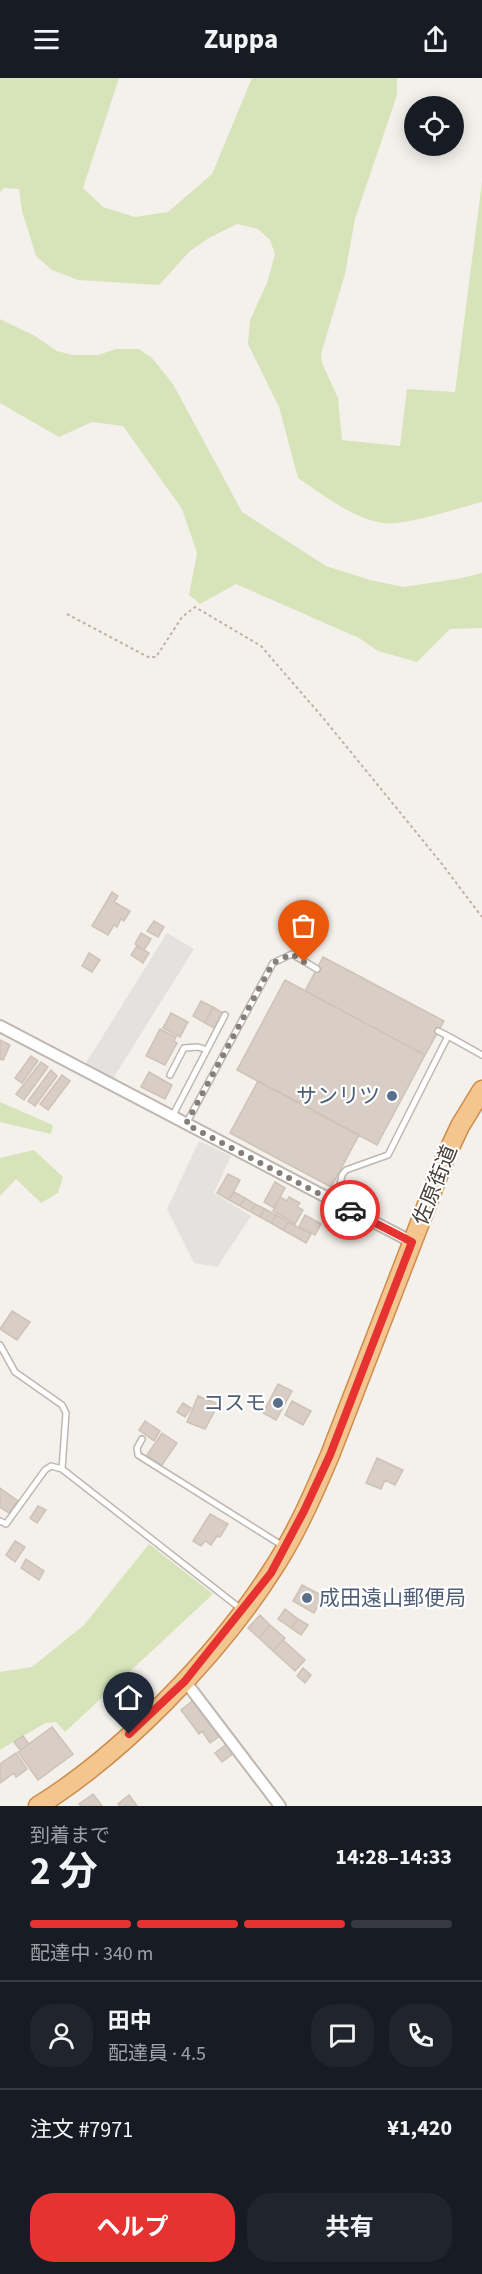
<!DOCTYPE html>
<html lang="ja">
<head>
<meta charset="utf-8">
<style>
  body { margin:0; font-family:"Source Sans 3","Noto Sans JP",sans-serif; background:#20242c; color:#f1f3f6; height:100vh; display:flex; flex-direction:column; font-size:22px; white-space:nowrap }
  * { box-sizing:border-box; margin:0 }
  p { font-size:20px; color:#9ea1a6 }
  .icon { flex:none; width:33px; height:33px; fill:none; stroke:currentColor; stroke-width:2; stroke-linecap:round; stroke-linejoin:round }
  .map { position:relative; height:1728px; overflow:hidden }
  .details { display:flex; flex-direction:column; background:#171b24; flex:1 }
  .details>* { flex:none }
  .tools { position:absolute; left:404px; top:18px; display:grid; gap:12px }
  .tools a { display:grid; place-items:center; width:60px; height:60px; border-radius:50%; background:#171b24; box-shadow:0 3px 15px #0003; font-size:30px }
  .pin { position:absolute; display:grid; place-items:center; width:51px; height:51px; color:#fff; margin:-62px -26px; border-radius:50% 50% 50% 0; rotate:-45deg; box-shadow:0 0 6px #0007 }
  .pin .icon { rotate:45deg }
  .courier { position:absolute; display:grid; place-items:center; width:60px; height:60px; margin:-30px; border:4px solid #e63331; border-radius:50%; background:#fff; color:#222; box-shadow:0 2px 8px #0007 }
  .overview em { font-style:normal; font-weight:700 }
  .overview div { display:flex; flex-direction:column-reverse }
  .overview { display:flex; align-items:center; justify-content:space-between; height:102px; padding:0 30px }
  h1 { font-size:39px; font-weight:700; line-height:45px }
  .bar { display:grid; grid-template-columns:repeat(4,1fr); gap:9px 6px; align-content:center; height:72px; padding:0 30px }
  .bar i { height:8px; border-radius:4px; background:#363941 }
  .bar .active { background:#e63331 }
  .bar p { grid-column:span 4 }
  .line { display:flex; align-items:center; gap:15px; padding:0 30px; border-top:2px solid #363941 }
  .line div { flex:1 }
  .round { display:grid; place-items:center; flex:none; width:63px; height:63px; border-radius:24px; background:#20242c }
  .cta { display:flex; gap:12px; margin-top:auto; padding:12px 30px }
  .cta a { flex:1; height:69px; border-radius:24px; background:#e63331; color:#fff; font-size:24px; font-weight:700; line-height:69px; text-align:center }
  .cta a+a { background:#20242c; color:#f1f3f6 }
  header { display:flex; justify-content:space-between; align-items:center; height:78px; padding:0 30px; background:#171b24; font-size:27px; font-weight:700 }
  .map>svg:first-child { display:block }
  .green { fill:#d7e4b9 }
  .parking { fill:#e4e1df }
  .building { fill:#d8cec5; stroke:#cfc2b6; stroke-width:1.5 }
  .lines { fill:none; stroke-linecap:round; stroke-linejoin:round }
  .service-casing { stroke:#bfb7af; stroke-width:8 }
  .minor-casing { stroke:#bfb7af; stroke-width:14 }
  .trunk-casing { stroke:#cf8c4b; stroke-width:21 }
  .path { stroke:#c0b1a2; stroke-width:2; stroke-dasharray:3 3; stroke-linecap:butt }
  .service { stroke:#fff; stroke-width:5 }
  .minor { stroke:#fff; stroke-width:10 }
  .trunk { stroke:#f3c690; stroke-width:18 }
  .done { stroke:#847f78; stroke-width:6; stroke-dasharray:0 10.8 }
  .route { stroke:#e63331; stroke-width:8 }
  .service-dot { fill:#5c6f8a; stroke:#fff; stroke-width:2 }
  .labels { text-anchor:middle; stroke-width:4.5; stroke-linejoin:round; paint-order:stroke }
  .service-label { font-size:21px; fill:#4e5e75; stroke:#fff; text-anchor:end }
  .street-label { font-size:21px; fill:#48413a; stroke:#fff }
</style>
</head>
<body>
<header><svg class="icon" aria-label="menu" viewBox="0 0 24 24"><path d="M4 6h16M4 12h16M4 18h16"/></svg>Zuppa<svg class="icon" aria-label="share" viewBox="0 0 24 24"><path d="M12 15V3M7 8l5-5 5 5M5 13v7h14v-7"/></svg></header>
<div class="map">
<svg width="482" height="1728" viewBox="0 0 482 1728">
  <rect width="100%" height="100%" fill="#f4f1ec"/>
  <path class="green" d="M 0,0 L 119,0 L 83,110 L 103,129 L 135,139 L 168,134 L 212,96 L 252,0 L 397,0 L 397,17 L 355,141 L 345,196 L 321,276 L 322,285 L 338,320 L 342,362 L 400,368 L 407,311 L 455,314 L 482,104 L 482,424 C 459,430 404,448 383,445 C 351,440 324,417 298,400 L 279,329 L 248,266 L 250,242 L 267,205 L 275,176 L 270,162 L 258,151 L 237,146 L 209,160 L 190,173 L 159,207 L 78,202 L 52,192 L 36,178 L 22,133 L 19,111 L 4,110 L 0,114 Z
    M 0,241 L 35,258 L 57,273 L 73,277 L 98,277 L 116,271 L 139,271 L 152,280 L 173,306 L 242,434 L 326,488 L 370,502 L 403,509 L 457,501 L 482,495 L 482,550 L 450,551 L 417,584 L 378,573 L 359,560 L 236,506 L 200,526 L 189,517 L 197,475 L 182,431 L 123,348 L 92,344 L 59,359 L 0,325 Z
    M 0,1024 L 53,1047 L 51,1056 L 0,1044 Z
    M 34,1072 L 63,1099 L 58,1115 L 41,1125 L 16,1101 L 0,1118 L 0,1080 Z
    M 149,1466 L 213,1516 L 65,1654 L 56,1644 L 45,1645 L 0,1672 L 0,1594 L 32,1589 L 84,1547 Z"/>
  <path class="parking" d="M 167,855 L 194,871 L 112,1002 L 86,985 Z
    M 199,1063 L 231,1078 L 214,1115 L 251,1138 L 217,1189 L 194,1185 L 167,1131 Z"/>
  <path class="building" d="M 112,814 L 118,818 L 114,824 L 130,833 L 124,843 L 121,841 L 117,849 L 114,847 L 108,857 L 92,848 Z
    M 154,843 L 164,849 L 158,859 L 147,853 Z
    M 141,855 L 151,861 L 144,872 L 135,866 Z
    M 300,858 L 314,866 L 309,873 L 296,865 Z
    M 137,868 L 149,875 L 143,885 L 131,877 Z
    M 89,875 L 100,882 L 92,894 L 82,888 Z
    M 323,879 L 444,943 L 425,977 L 305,913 Z
    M 285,902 L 425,977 L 377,1067 L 237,992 Z
    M 201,923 L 213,929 L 205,945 L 193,938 Z
    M 213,929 L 223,935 L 214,950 L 205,945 Z
    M 171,935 L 188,944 L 180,959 L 163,950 Z
    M 160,951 L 176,959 L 174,963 L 177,965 L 165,987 L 146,978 Z
    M 0,962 L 10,967 L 3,982 L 0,981 Z
    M 31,978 L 38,983 L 22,1005 L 15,1000 Z
    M 41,984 L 48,989 L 24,1022 L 16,1016 Z
    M 51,992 L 57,998 L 35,1028 L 28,1023 Z
    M 149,994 L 172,1007 L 165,1021 L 141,1009 Z
    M 62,997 L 70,1003 L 48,1032 L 40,1026 Z
    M 258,1003 L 359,1057 L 331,1109 L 230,1055 Z
    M 228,1096 L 240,1102 L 229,1122 L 217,1115 Z
    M 275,1104 L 285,1110 L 274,1130 L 264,1124 Z
    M 234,1114 L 245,1120 L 240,1128 L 229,1122 Z
    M 280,1119 L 287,1123 L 289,1119 L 300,1125 L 297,1129 L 303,1132 L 295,1146 L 273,1133 Z
    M 245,1120 L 255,1126 L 251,1134 L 240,1128 Z
    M 255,1126 L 265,1131 L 260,1139 L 251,1134 Z
    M 265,1131 L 276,1137 L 271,1145 L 260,1139 Z
    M 276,1137 L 288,1144 L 283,1152 L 271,1145 Z
    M 305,1137 L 321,1146 L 315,1157 L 299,1149 Z
    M 288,1144 L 311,1156 L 306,1165 L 283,1152 Z
    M 12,1233 L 30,1244 L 17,1262 L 0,1251 Z
    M 278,1306 L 292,1313 L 276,1342 L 263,1335 Z
    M 198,1318 L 216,1325 L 217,1329 L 205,1351 L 187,1344 Z
    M 292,1323 L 311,1333 L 303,1347 L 285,1337 Z
    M 183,1325 L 191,1330 L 185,1339 L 177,1334 Z
    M 145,1343 L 160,1353 L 154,1363 L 139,1352 Z
    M 162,1355 L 177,1365 L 162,1387 L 147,1377 Z
    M 377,1380 L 403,1392 L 395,1407 L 385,1402 L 381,1411 L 366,1405 Z
    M 0,1410 L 18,1423 L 9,1435 L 0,1429 Z
    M 38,1428 L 46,1432 L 37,1445 L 30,1440 Z
    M 210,1436 L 228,1446 L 220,1459 L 217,1458 L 211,1467 L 205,1463 L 201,1468 L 193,1463 Z
    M 15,1463 L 25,1469 L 15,1484 L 6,1477 Z
    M 26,1481 L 44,1493 L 39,1502 L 21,1490 Z
    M 302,1507 L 323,1518 L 314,1535 L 293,1523 Z
    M 285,1531 L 298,1541 L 291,1550 L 278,1541 Z
    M 260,1537 L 270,1547 L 259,1560 L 248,1550 Z
    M 298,1541 L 308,1547 L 301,1557 L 291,1550 Z
    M 270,1547 L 285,1560 L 273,1573 L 259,1560 Z
    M 283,1562 L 305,1582 L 295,1593 L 273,1573 Z
    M 303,1590 L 311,1597 L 305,1605 L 297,1598 Z
    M 195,1621 L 221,1657 L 210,1665 L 202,1653 L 199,1656 L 181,1632 Z
    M 52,1649 L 73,1676 L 38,1702 L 18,1674 Z
    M 23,1658 L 29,1666 L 20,1672 L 14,1664 Z
    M 227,1666 L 234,1675 L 222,1684 L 215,1675 Z
    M 16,1675 L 27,1691 L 16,1699 L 14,1695 L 0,1705 L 0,1686 Z
    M 93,1716 L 102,1728 L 81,1728 L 79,1726 Z
    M 129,1717 L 137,1728 L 119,1728 L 118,1726 Z"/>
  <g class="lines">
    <g class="service-casing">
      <path id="service" d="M 438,953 L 448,958
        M 170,997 L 184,970 L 198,969 L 207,972
        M 172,1039 L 225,937
        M 186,1046 L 273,885 L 292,876 L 317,891
        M 336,1125 L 342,1097 L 346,1092 L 388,1077 L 448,958 L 482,977
        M 0,1267 L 15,1294 L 62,1327 L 66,1335 L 62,1391
        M 142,1361 L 137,1370 L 138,1377 L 283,1468
        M 0,1443 L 6,1446 L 45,1392 L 51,1388 L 62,1391 L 241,1531"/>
    </g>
    <g class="minor-casing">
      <path id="minor" d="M 0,948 L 412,1164
        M 185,1603 L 280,1728"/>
    </g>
    <g class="trunk-casing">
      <path id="trunk" d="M 38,1728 C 122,1676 217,1578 271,1494 C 295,1458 313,1417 330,1377 L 445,1080 L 460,1048 L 482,1012"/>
    </g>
    <path class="path" d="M 67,536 L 148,579 L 156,579 L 182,539 L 195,529 L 261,568 L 324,641 L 442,786 L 482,839"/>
    <use href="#service" class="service"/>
    <use href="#minor" class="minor"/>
    <use href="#trunk" class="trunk"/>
  </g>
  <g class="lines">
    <path class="done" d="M 304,884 L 292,876 L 273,885 L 186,1046 L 350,1132"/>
    <path class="route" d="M 129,1656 L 185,1603 L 271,1495 L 304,1433 L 330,1377 L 412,1164 L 350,1132"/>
  </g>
  <g class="service-dot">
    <circle cx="392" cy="1018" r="6"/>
    <circle cx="278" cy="1325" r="6"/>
    <circle cx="307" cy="1520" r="6"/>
  </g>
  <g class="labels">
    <g class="service-label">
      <text x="380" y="1025">サンリツ</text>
      <text x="266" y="1332">コスモ</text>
      <text x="319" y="1527" text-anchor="start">成田遠山郵便局</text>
    </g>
    <g class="street-label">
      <text transform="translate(435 1107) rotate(-68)" y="7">佐原街道</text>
    </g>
  </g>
</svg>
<div class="tools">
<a><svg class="icon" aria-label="locate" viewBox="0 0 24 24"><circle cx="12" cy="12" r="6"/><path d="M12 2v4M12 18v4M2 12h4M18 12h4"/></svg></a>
</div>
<div class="pin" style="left:304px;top:884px;background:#ea580c"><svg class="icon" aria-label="bag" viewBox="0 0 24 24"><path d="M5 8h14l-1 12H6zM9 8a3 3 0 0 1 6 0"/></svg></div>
<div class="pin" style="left:129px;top:1656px;background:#1f2937"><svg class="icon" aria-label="home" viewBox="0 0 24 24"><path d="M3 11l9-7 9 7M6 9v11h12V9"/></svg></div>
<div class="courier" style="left:350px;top:1132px"><svg class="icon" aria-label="car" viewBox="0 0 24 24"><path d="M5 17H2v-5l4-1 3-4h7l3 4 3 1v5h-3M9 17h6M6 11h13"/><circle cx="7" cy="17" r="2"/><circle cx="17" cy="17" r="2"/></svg></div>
</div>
<section class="details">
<div class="overview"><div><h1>2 分</h1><p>到着まで</p></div><em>14:28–14:33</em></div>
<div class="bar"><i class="active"></i><i class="active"></i><i class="active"></i><i></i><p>配達中 · 340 m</p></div>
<div class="line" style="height:108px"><a class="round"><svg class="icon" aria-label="person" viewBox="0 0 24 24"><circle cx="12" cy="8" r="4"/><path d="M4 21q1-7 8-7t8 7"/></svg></a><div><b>田中</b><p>配達員 · 4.5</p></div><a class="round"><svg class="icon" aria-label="chat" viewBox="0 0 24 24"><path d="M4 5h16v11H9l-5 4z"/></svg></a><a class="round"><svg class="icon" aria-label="phone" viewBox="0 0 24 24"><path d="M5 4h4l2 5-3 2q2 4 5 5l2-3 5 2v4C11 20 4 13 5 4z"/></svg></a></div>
<div class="line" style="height:78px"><div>注文 #7971</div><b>¥1,420</b></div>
<div class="cta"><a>ヘルプ</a><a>共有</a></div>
</section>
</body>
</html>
